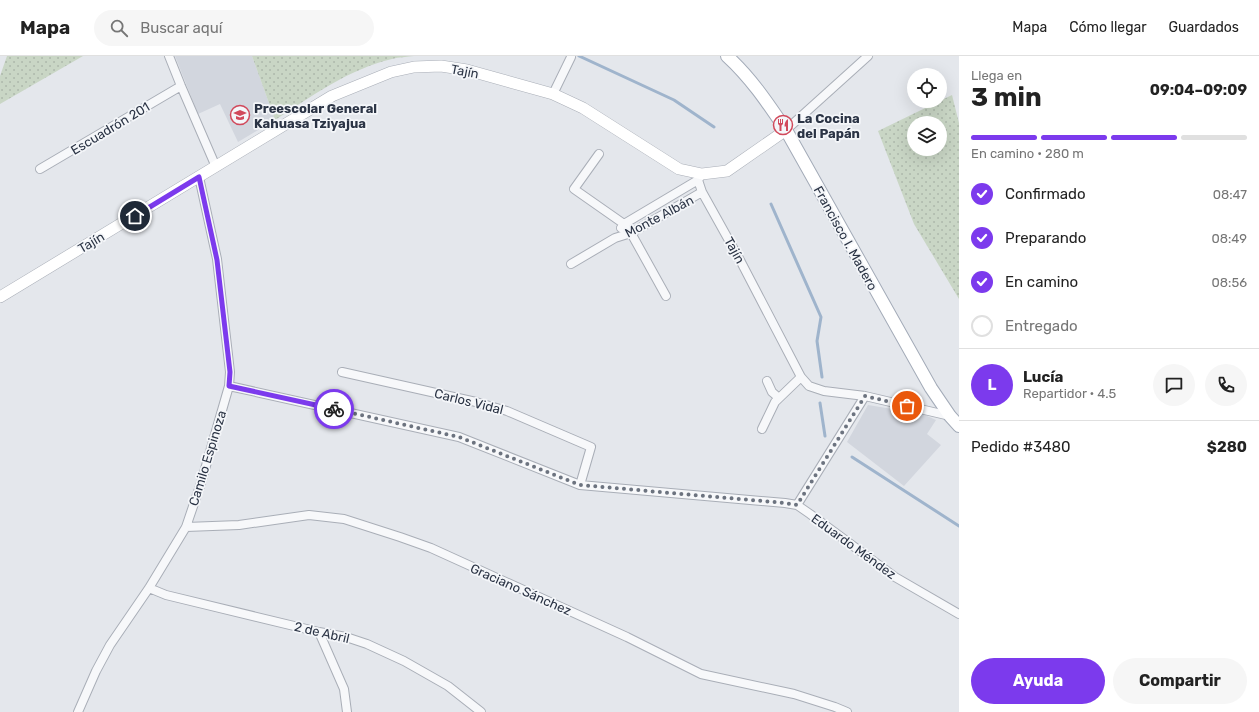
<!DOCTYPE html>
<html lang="es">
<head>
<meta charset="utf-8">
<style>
  body { margin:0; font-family:Rubik,sans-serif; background:#f6f6f6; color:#222; height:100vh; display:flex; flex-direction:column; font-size:15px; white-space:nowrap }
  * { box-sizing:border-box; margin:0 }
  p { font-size:13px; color:#767676 }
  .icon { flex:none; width:22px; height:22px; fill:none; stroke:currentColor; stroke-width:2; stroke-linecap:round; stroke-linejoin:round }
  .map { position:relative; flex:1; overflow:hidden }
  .side { display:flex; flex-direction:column; background:#fff; width:300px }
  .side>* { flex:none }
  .controls { position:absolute; left:907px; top:12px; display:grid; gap:8px }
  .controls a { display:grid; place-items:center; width:40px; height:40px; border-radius:50%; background:#fff; box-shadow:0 4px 16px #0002; font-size:20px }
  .pin { position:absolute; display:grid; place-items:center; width:34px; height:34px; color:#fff; margin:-17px; border:2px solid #fff; border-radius:50%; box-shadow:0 1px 4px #0007 }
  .courier { position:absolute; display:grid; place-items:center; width:40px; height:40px; margin:-20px; border:3px solid #7c3aed; border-radius:50%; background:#fff; color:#222; box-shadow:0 1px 5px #0007 }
  .summary em { font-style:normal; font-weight:700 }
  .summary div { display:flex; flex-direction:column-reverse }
  .summary { display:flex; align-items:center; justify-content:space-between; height:68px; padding:0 12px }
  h1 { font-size:26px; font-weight:700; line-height:30px }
  .bar { display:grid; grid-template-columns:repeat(4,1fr); gap:6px 4px; align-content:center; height:48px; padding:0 12px }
  .bar i { height:5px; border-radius:3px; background:#e0e0e0 }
  .bar .active { background:#7c3aed }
  .bar p { grid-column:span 4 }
  .line { display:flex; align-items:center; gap:10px; padding:0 12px; border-top:1px solid #e0e0e0 }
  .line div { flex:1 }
  .round { display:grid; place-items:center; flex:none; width:42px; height:42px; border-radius:21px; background:#f6f6f6 }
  ol { padding:0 12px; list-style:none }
  li { display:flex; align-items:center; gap:12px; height:44px }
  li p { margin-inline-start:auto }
  li .icon { padding:4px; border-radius:50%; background:#7c3aed; color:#fff; stroke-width:4 }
  li:last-child { color:#767676 }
  li i { width:22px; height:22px; border:2px solid #e0e0e0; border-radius:50% }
  .primary-button { display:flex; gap:8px; margin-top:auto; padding:8px 12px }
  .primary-button a { flex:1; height:46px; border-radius:24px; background:#7c3aed; color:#fff; font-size:16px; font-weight:700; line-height:46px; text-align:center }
  .primary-button a+a { background:#f6f6f6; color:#222 }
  header { display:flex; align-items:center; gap:24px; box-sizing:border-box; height:56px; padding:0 20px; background:#fff; border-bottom:1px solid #e0e0e0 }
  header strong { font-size:19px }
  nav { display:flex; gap:22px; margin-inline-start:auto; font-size:14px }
  .search { width:280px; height:36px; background:#f6f6f6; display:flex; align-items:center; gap:10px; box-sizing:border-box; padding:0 14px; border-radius:22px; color:#767676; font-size:15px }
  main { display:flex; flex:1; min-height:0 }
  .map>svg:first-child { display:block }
  .built { fill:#d2d6de }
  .grass { fill:url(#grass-dots); fill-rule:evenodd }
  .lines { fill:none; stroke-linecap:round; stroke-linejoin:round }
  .stream { stroke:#9fb4cc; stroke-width:3 }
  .street-casing { stroke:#a9aeb7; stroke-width:10 }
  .secondary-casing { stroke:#a9aeb7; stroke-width:12 }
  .primary-casing { stroke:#a3abb8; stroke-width:14 }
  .street { stroke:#f7f8fa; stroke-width:8 }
  .secondary { stroke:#fff; stroke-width:11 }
  .primary { stroke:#fff; stroke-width:12 }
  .done { stroke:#6c737f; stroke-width:4; stroke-dasharray:0 7.2 }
  .route { stroke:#7c3aed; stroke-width:5 }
  .labels { text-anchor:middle; stroke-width:3.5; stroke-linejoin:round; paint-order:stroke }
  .street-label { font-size:13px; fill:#2b3445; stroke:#f4f6f9 }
  .poi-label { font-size:13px; font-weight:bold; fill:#2b3445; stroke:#f4f6f9; text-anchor:start }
</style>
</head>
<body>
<header>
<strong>Mapa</strong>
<div class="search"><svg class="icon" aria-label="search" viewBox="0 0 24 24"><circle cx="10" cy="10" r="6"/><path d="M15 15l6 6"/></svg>Buscar aquí</div>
<nav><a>Mapa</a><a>Cómo llegar</a><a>Guardados</a></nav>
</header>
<main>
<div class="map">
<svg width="959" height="656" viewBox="0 0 959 656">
  <defs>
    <pattern id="grass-dots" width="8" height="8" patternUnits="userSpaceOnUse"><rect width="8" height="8" fill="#c9d6c5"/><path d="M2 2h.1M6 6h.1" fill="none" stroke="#adb8ab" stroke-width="1.8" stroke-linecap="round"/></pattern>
  </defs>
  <rect width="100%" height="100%" fill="#e4e7ec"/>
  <path class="built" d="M 175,0 L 252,0 L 275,64 L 238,86 L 220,48 L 198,58 Z
    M 868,349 L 923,358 L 936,364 L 927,378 L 941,389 L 904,430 L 847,386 Z"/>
  <path class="grass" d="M 7,0 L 83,0 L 0,48 L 0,20 Z
    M 252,0 L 414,0 C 407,1 399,1 392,3 C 349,13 312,40 275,64 Z
    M 952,39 L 959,67 L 959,243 L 914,168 L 878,75 ZM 914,67 L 940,67 L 940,93 L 914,93 Z"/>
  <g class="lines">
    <path class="stream" d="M 579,0 L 674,44 L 714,71
      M 771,148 L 821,261 L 817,285 L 822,321
      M 820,347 L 825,380
      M 852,401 L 959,470"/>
    <g class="street-casing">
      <path id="street" d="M 169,0 L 181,30 L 216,111
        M 553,38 L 571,1
        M 786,74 L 868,0
        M 599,98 L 574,133 L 624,168 L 631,177 L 666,240
        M 40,113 L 181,30
        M 702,118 L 698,124 L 702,136 L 741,206 L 801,321 L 809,330 L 824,335 L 865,340 L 950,360
        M 621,172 L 624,168 L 698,124
        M 571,208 L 615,182 L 631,177 L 702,136
        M 342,316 L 476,346 L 507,355 L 591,391 L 580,429
        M 767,325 L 772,336 L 779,342
        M 229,330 L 459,381 L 580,429 L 785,447 L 797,449 L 810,458 L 895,521 L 959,558
        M 762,373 L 775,346 L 801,321
        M 797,449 L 865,340
        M 186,471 L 239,469 L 309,459 L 344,463 L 400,481 L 431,492 L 627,581 L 701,618 L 794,638 L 835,651 L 847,656
        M 149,532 L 166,539 L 319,576 L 346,581 L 367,588 L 404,605 L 448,630 L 481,656
        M 319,576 L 344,633 L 347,656
        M 78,656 L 96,615 L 110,589 L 149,532 L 186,471 L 201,427 L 229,330 L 230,316 L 217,203 L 199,121"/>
    </g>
    <g class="secondary-casing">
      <path id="secondary" d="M 0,241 L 332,40 L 391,16 L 414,11 L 441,10 L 467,14 L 553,38 L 583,52 L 679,113 L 702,118 L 727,115 L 786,74"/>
    </g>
    <g class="primary-casing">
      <path id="primary" d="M 727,0 C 751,22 767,46 786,74 L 931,332 L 950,360 L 959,370"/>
    </g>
    <use href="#street" class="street"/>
    <use href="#secondary" class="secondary"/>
    <use href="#primary" class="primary"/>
  </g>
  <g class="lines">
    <path class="done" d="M 334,353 L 459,381 L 580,429 L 785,447 L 797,449 L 865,340 L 907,350"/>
    <path class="route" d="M 135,160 L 199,121 L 217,204 L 230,316 L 229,330 L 334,353"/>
  </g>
  <defs>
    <g id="school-ring" transform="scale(1)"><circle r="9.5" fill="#f4f6f9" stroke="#d1495b" stroke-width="1.5"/><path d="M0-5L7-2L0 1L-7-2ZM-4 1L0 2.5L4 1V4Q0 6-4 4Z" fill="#d1495b"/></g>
    <g id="restaurant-ring" transform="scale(1)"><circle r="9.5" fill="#f4f6f9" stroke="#d1495b" stroke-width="1.5"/><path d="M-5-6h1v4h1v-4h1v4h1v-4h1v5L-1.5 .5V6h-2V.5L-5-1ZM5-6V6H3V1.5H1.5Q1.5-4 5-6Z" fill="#d1495b"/></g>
  </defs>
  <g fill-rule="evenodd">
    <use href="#school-ring" x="240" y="59"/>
    <use href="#restaurant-ring" x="783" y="69"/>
  </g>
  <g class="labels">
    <g class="street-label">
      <text transform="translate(465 15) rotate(11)" y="5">Tajín</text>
      <text transform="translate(110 72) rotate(-31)" y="5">Escuadrón 201</text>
      <text transform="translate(659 160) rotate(-28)" y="5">Monte Albán</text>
      <text transform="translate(846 182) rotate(61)" y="5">Francisco I. Madero</text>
      <text transform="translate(91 186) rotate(-31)" y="5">Tajín</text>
      <text transform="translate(735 194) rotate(61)" y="5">Tajín</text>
      <text transform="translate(469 345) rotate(14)" y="5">Carlos Vidal</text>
      <text transform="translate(207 402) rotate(-73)" y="5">Camilo Espinoza</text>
      <text transform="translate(854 490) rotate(36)" y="5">Eduardo Méndez</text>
      <text transform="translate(521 533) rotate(24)" y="5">Graciano Sánchez</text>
      <text transform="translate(322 576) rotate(13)" y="5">2 de Abril</text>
    </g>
    <g class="poi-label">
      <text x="254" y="57">Preescolar General<tspan x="254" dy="15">Kahuasa Tziyajua</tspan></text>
      <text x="797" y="67">La Cocina<tspan x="797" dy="15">del Papán</tspan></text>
    </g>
  </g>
</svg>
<div class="controls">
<a><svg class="icon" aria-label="locate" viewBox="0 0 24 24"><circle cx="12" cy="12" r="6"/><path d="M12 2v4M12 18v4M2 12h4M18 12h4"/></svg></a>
<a><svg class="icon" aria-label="layers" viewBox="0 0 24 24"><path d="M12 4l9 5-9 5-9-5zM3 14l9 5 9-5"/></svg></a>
</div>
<div class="pin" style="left:907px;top:350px;background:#ea580c"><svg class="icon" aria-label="bag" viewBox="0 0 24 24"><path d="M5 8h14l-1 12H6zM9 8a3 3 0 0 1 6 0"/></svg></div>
<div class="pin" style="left:135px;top:160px;background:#1f2937"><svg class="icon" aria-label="home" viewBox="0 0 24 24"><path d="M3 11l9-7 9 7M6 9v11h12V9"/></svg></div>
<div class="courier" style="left:334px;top:353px"><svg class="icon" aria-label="bike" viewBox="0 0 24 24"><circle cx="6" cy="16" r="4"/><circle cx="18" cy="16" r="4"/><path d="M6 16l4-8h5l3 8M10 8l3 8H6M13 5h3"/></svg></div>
</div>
<section class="side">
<div class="summary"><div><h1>3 min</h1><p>Llega en</p></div><em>09:04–09:09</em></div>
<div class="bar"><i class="active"></i><i class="active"></i><i class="active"></i><i></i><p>En camino · 280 m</p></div>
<ol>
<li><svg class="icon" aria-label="check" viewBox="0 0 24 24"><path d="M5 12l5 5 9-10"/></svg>Confirmado<p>08:47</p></li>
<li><svg class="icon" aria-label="check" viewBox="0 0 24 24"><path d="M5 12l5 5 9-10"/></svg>Preparando<p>08:49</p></li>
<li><svg class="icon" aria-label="check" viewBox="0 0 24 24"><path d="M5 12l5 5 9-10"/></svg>En camino<p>08:56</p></li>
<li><i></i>Entregado</li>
</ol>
<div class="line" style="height:72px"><b class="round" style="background:#7c3aed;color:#fff">L</b><div><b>Lucía</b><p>Repartidor · 4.5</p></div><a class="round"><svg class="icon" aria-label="chat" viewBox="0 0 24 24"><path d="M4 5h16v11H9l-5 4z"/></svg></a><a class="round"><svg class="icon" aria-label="phone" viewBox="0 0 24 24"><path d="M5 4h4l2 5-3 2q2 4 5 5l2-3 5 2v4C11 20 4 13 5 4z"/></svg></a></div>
<div class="line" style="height:52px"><div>Pedido #3480</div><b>$280</b></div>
<div class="primary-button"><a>Ayuda</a><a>Compartir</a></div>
</section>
</main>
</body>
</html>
